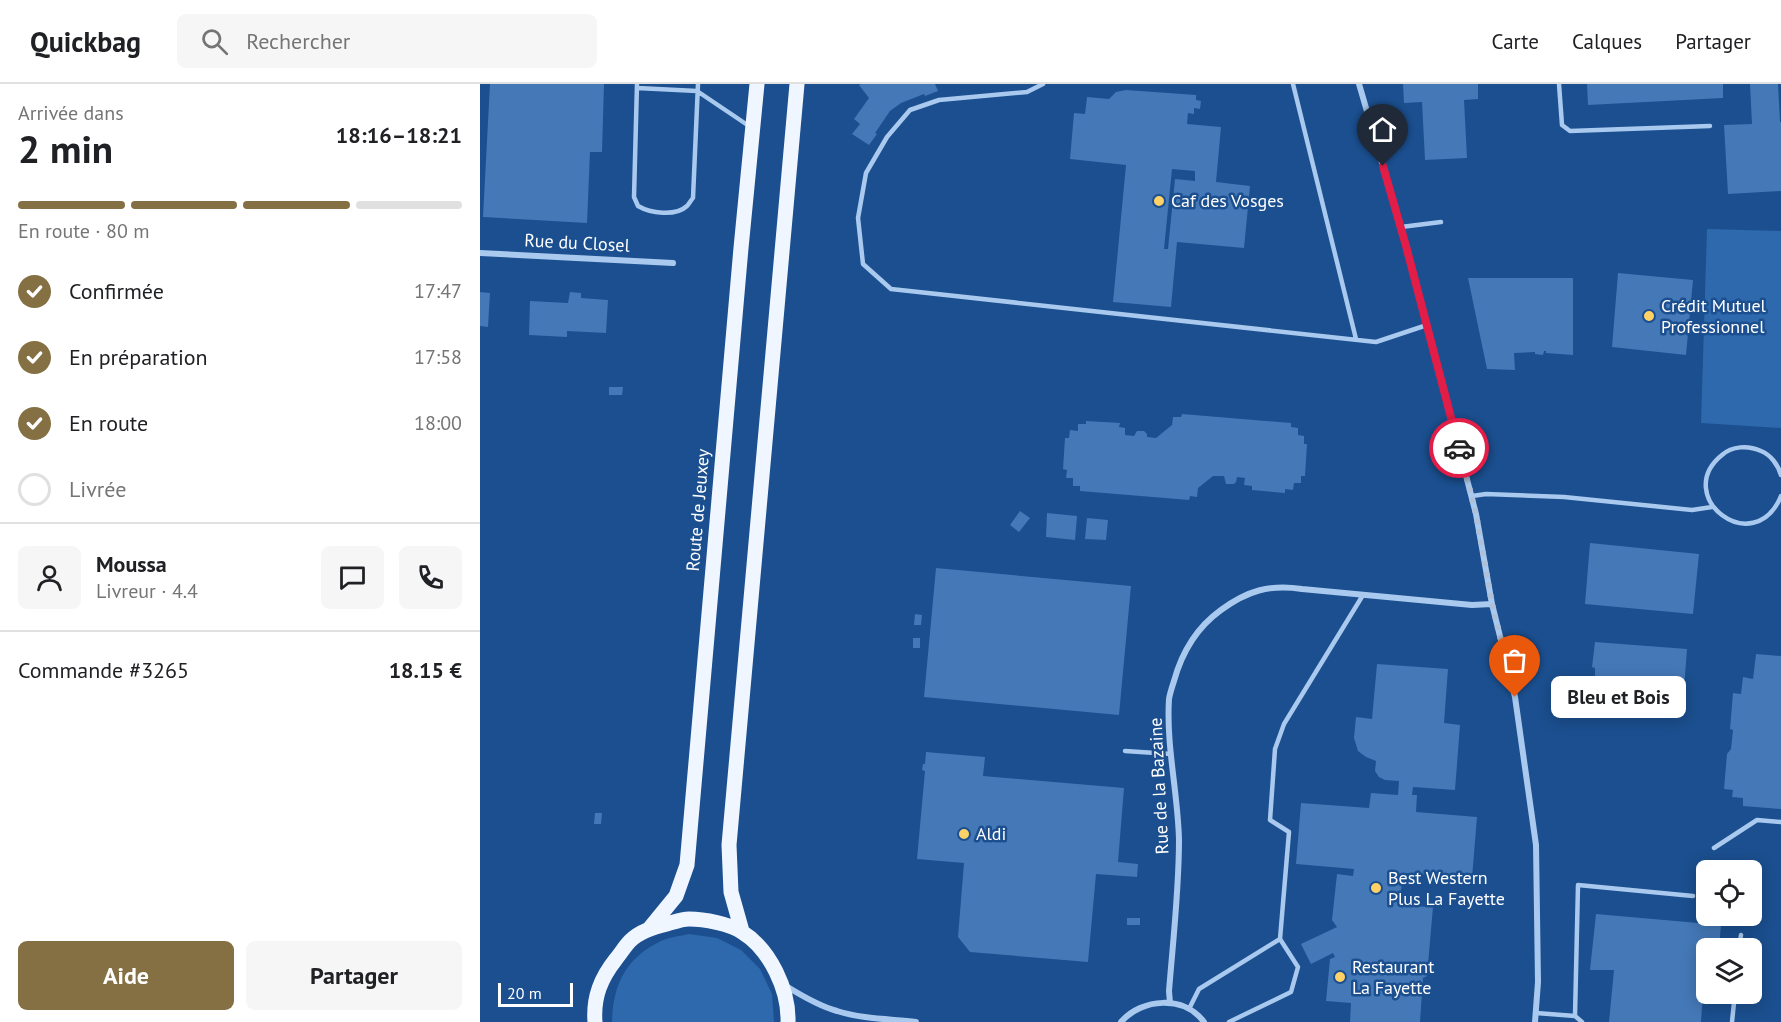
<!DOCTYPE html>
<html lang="fr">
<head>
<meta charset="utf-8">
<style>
  body { margin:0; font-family:"PT Sans",sans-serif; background:#f6f6f6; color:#202124; height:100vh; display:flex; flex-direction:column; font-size:22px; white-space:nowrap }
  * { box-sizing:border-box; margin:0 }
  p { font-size:20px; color:#757577 }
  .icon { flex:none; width:33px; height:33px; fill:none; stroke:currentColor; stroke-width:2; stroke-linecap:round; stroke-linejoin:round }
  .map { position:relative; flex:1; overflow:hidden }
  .side { display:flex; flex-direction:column; background:#fff; width:480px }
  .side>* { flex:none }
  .tools { position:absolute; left:1216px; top:776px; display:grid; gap:12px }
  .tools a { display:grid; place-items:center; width:66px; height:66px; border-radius:9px; background:#fff; box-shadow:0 3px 15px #0003; font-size:30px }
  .scale { position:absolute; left:18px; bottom:15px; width:75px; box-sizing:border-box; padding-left:6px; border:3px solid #fff; border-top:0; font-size:16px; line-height:21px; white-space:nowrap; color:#fff; -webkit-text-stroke:4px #1b4f8f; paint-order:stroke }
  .pin { position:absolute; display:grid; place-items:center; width:51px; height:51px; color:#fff; margin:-62px -26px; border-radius:50% 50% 50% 0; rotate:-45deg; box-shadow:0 0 6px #0007 }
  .pin .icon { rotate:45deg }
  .courier { position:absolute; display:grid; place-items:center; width:60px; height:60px; margin:-30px; border:4px solid #e11d48; border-radius:50%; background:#fff; color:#222; box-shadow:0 2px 8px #0007 }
  .bubble { position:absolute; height:42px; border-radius:9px; background:#fff; box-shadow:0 3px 15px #0003; font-size:20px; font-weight:600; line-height:42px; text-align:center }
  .overview em { font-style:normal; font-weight:600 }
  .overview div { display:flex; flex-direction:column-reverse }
  .overview { display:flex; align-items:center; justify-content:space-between; height:102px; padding:0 18px }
  h1 { font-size:39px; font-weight:600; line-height:45px }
  .bar { display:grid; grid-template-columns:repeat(4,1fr); gap:9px 6px; align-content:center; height:72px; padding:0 18px }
  .bar i { height:8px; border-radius:4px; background:#e0e0e0 }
  .bar .on { background:#847042 }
  .bar p { grid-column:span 4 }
  .line { display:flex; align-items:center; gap:15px; padding:0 18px; border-top:2px solid #e0e0e0 }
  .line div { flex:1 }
  .round { display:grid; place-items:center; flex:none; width:63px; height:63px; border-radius:9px; background:#f6f6f6 }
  ol { padding:0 18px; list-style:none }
  li { display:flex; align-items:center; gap:18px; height:66px }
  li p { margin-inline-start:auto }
  li .icon { padding:6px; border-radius:50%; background:#847042; color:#fff; stroke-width:4 }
  li:last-child { color:#757577 }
  li i { width:33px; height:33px; border:3px solid #e0e0e0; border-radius:50% }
  .cta { display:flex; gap:12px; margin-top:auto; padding:12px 18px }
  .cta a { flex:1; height:69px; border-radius:9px; background:#847042; color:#fff; font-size:24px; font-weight:600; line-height:69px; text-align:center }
  .cta a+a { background:#f6f6f6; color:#202124 }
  header { display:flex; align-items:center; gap:36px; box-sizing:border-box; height:84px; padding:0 30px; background:#fff; border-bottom:2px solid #e0e0e0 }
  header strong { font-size:28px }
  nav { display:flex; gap:33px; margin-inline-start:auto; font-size:21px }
  .search { width:420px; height:54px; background:#f6f6f6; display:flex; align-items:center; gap:15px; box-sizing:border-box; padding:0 21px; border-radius:9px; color:#757577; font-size:22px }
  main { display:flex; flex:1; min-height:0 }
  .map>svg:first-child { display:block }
  .green { fill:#2e69ad }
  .building { fill:#4478b7; fill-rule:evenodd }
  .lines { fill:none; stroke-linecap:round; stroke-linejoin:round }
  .lane { stroke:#a9c9ee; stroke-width:4.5 }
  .street { stroke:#a9c9ee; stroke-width:6 }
  .primary { stroke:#f0f6ff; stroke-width:15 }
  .done { stroke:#afc1d8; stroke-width:6; stroke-dasharray:0 10.8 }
  .route { stroke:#e11d48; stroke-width:8 }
  .poi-dot { fill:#ffd166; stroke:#1b4f8f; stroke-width:2 }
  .labels { text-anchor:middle; stroke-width:5; stroke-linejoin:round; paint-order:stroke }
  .poi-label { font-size:18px; fill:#fff; stroke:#1b4f8f; text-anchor:start }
  .street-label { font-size:18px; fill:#fff; stroke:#1b4f8f }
</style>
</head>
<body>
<header>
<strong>Quickbag</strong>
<div class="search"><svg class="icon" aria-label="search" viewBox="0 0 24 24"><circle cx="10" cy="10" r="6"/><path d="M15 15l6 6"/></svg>Rechercher</div>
<nav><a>Carte</a><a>Calques</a><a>Partager</a></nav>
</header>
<main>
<section class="side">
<div class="overview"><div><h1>2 min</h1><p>Arrivée dans</p></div><em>18:16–18:21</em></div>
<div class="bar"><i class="on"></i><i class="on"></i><i class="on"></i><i></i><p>En route · 80 m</p></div>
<ol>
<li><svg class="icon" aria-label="check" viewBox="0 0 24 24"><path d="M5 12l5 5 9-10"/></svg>Confirmée<p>17:47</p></li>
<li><svg class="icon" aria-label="check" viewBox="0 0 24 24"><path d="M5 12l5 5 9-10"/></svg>En préparation<p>17:58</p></li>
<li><svg class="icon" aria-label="check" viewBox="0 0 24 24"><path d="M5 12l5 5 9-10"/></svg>En route<p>18:00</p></li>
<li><i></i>Livrée</li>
</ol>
<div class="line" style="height:108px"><a class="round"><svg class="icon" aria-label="person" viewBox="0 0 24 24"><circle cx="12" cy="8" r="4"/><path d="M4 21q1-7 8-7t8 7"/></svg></a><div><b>Moussa</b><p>Livreur · 4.4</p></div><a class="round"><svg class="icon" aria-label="chat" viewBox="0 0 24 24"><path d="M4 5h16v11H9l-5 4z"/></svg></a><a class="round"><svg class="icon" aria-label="phone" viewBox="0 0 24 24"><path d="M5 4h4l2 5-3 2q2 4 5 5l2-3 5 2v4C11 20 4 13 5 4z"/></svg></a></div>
<div class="line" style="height:78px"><div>Commande #3265</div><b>18.15 €</b></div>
<div class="cta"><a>Aide</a><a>Partager</a></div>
</section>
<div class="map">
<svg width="1301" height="938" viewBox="0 0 1301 938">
  <rect width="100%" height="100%" fill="#1b4f8f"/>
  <path class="green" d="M 1227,145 L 1301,147 L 1301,344 L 1221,339 Z
    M 209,850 L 237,854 L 261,866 L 280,885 L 292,910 L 294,938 L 132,938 C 133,900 146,874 181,857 C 190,853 200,852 209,850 Z"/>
  <path class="building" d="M 10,0 L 124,0 L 122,68 L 110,68 L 107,139 L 3,133 Z
    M 381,0 L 455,0 L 458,7 L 445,12 L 444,10 L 421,19 L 410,27 L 395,49 L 397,50 L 389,61 L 372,50 L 380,40 L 374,35 L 389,14 L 379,1 Z
    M 923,0 L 998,0 L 998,15 L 984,16 L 987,74 L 945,76 L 942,18 L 924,19 Z
    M 1107,0 L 1243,0 L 1243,14 L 1108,21 Z
    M 1270,0 L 1298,0 L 1300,38 L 1301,38 L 1301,107 L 1248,110 L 1244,41 L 1272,40 Z
    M 646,6 L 716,11 L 716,16 L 721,17 L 720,25 L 714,24 L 714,30 L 708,29 L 707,40 L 741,43 L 736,98 L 770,102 L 764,164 L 697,158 L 691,223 L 633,218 L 646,81 L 590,75 L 594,29 L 605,30 L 607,13 L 629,15 L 636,8 ZM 692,85 L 715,87 L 715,97 L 695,95 L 688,165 L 684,165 Z
    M 1138,189 L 1213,196 L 1206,271 L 1132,263 Z
    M 988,194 L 1093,194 L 1093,271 L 1066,269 L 1066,267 L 1064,267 L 1063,271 L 1055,270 L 1055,268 L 1034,269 L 1035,286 L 1007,285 Z
    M 0,208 L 10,209 L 8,243 L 0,242 Z
    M 90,208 L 101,209 L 101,214 L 128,216 L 126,249 L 87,247 L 87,253 L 49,251 L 50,217 L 88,219 Z
    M 129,303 L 143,303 L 142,311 L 129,311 Z
    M 702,330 L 811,339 L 811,343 L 818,344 L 818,351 L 824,352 L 824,360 L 827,360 L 825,392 L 821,392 L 821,399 L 814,399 L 813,406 L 805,405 L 805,409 L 772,406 L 772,402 L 764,401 L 765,394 L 757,393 L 756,398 L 754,400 L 746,400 L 744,392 L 733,392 L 718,404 L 717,413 L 710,412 L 709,416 L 600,407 L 600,402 L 593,402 L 593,394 L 586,394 L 587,386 L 583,385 L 585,354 L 589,354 L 590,346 L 598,347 L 598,340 L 606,340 L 606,337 L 640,339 L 639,343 L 645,344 L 645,351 L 654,352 L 657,347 L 664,347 L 667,350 L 667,353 L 676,354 L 692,341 L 693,333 L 701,333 Z
    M 540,427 L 550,434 L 539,448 L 530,441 Z
    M 567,429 L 597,432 L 595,456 L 566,453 Z
    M 607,434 L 628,436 L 626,456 L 605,455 Z
    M 1110,459 L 1219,470 L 1213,530 L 1105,520 Z
    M 456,484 L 651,502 L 639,631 L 444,613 Z
    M 435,530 L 442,531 L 441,541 L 434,541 Z
    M 433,554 L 440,554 L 440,564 L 433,564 Z
    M 1115,558 L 1207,565 L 1203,619 L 1110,611 L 1111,593 L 1115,593 L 1115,584 L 1112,583 Z
    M 1276,570 L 1301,572 L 1301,725 L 1263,722 L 1263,714 L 1252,713 L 1253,706 L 1244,705 L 1247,670 L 1251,665 L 1253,646 L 1250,645 L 1253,609 L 1261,610 L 1263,593 L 1273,595 Z
    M 897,580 L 968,585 L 964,639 L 980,641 L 975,706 L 933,703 L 932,711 L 937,711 L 936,728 L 997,733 L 992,794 L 926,789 L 926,798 L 922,798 L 920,815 L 922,814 L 926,822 L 953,823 L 947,892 L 943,894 L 940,938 L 870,938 L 871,919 L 846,917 L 850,875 L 855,873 L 853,869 L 831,880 L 821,860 L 857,843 L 852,836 L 857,790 L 873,792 L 874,785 L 816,780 L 821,719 L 889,724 L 891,709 L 918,711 L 919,697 L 905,696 L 899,693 L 895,687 L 896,677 L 886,673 L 878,667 L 874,654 L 876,633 L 892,635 Z
    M 446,668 L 505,673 L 503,692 L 644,704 L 638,778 L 658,780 L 657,793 L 616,790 L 608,878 L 490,868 L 478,853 L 484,779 L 437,775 L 445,687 L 442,686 L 443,680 L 445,680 Z
    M 115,729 L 122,729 L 121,740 L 114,740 Z
    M 1116,830 L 1241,841 L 1239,864 L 1227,864 L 1227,894 L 1224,894 L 1221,938 L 1129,938 L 1134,886 L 1110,886 Z
    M 647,834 L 660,834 L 660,841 L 647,841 Z"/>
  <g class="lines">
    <path class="lane" d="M 157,0 L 154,113 L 158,122 C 170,129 195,133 207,122 C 209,120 211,116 213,114 L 218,0
      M 563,0 L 547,8 L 459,16 L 430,26 L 407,53 L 386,89 L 378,134 L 383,180 L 411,205 L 896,258 L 947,241
      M 813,0 L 876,255
      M 1079,0 L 1082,41 L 1090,47 L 1230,42
      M 157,4 L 217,7 L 269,42
      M 921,143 L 961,138
      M 1301,391 C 1298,381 1291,371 1281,367 C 1268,361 1252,362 1242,371 C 1191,412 1274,477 1301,412
      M 992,412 L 1006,410 L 1084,413 L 1212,426 L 1232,423
      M 645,667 L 691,670
      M 1234,764 L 1277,736 L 1301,738
      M 1259,864 L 1261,851
      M 709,925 L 719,905 L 800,855 L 809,748 L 790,736 L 795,665 L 804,640 L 883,511
      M 1056,929 L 1095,932
      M 749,938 L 811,908 L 818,883 L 800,855
      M 1102,938 L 1095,932 L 1098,801 L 1213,812
      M 1252,938 L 1255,909"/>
    <path class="street" d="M 879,0 L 926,161 L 996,430 L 1012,520 L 1035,613 L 1056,761 L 1058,898 L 1055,938
      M 0,169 L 193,179
      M 306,902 C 322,912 339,922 357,927 C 382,935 410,935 436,938
      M 690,919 L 689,907 C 693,857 699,806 699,756 C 698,709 686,662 689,615 C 690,609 692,603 694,597 C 702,568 716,544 741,526 C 767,507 789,500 822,505 L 992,521 L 1012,520
      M 641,938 C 662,914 704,911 724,938"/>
    <path class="primary" d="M 169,845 L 196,812 L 207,781 L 261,164 L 277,0
      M 262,847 L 251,808 L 249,761 L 317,0
      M 115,938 C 113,913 121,894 136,875 C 141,869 145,862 150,857 C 160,847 174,843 187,840 C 194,838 202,835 209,835 C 224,835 250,840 262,848 C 290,865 309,906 308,938"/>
  </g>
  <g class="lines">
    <path class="done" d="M 979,364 L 996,430 L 1012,520 L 1035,613"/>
    <path class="route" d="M 903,82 L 926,162 L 979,364"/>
  </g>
  <g class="poi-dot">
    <circle cx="679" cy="117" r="6"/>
    <circle cx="1169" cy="232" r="6"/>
    <circle cx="484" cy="750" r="6"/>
    <circle cx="896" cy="804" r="6"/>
    <circle cx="860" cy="893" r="6"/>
  </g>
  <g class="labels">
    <g class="poi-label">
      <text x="691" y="123">Caf des Vosges</text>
      <text x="1181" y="228">Crédit Mutuel<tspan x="1181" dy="21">Professionnel</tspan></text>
      <text x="496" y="756">Aldi</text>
      <text x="908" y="800">Best Western<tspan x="908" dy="21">Plus La Fayette</tspan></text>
      <text x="872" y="889">Restaurant<tspan x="872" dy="21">La Fayette</tspan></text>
    </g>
    <g class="street-label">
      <text transform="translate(97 159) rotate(3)" y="6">Rue du Closel</text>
      <text transform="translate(218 426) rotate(-85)" y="6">Route de Jeuxey</text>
      <text transform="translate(679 702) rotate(-93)" y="6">Rue de la Bazaine</text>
    </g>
  </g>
</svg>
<div class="tools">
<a><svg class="icon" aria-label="locate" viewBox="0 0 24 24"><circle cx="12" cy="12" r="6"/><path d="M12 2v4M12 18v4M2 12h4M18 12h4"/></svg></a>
<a><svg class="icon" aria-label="layers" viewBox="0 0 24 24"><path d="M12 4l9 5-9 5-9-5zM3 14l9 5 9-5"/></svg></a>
</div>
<div class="scale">20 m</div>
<div class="pin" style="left:1035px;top:613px;background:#ea580c"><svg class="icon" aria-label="bag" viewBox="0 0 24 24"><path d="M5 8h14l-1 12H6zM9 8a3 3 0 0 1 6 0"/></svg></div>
<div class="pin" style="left:903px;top:82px;background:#1f2937"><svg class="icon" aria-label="home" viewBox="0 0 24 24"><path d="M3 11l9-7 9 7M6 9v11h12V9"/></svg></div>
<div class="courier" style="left:979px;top:364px"><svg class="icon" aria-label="car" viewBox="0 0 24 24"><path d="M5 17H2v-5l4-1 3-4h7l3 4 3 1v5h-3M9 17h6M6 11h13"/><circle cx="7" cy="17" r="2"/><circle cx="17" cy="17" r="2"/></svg></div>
<div class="bubble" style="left:1071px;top:592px;width:135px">Bleu et Bois</div>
</div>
</main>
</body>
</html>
